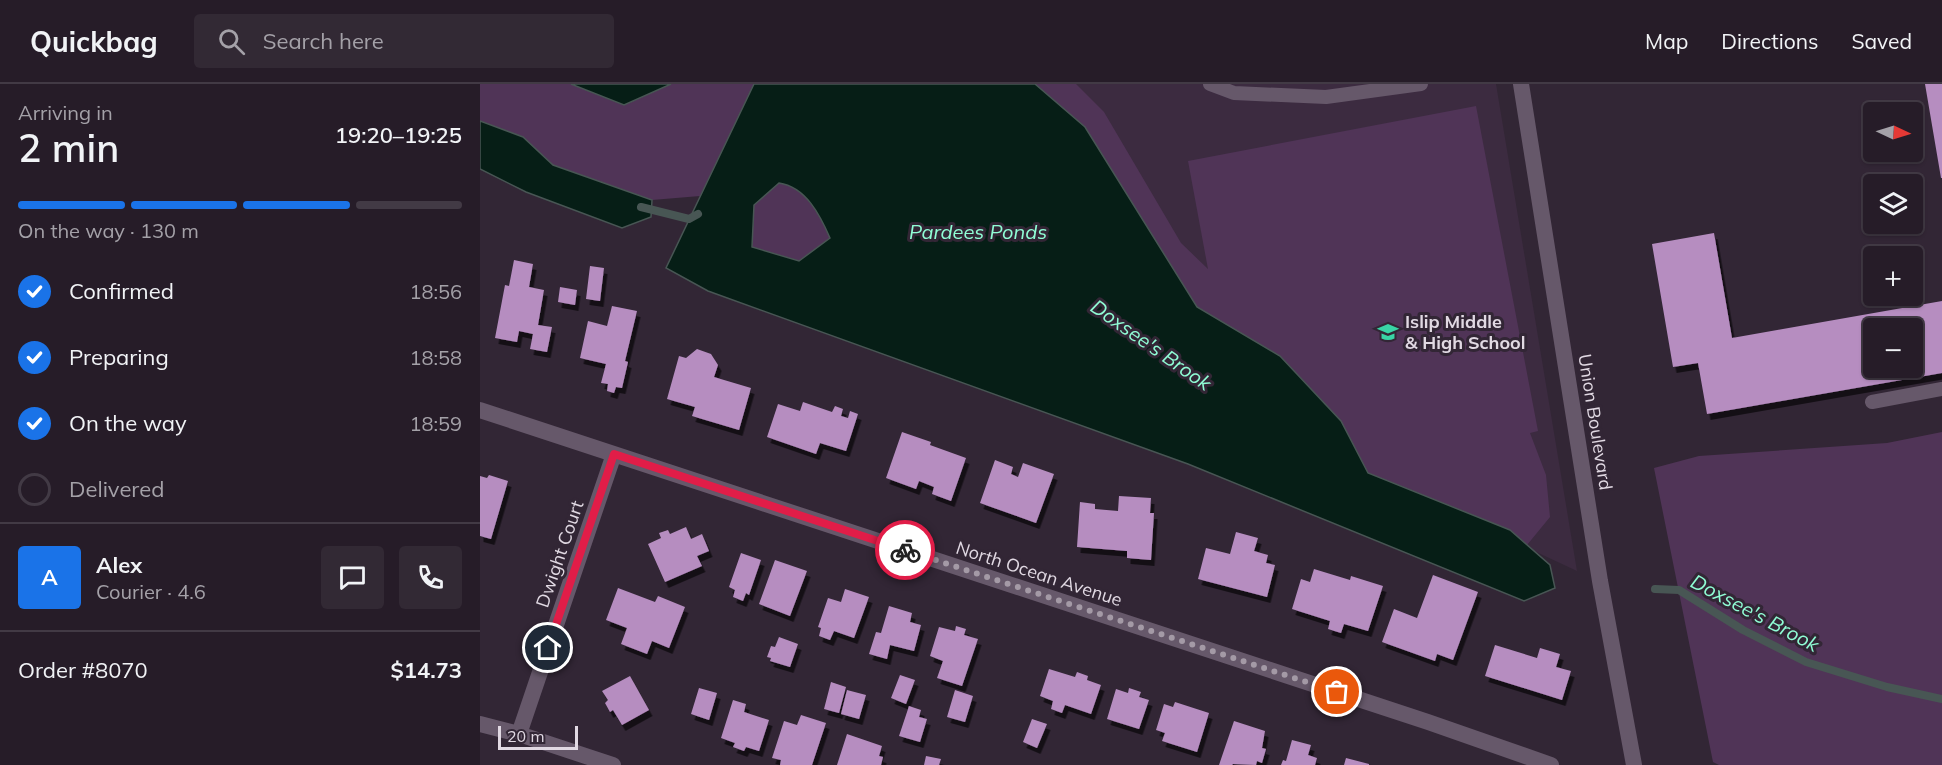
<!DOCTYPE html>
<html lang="en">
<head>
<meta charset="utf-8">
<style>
  body { margin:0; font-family:Mulish,sans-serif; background:#322934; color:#f1f3f6; height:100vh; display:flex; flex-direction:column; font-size:22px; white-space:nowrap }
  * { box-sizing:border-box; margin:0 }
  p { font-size:20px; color:#a4a1a8 }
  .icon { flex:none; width:33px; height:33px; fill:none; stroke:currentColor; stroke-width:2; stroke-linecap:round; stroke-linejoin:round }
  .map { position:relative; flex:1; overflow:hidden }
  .details { display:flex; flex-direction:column; background:#261c28; width:480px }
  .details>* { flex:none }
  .needle { width:39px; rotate:94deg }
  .buttons { position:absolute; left:1383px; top:18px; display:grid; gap:12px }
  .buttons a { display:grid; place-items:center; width:60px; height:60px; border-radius:6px; background:#261c28; box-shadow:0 2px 4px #0004,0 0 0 2px #423a45; font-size:30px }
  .scale { position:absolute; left:18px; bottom:15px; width:80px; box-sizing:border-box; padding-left:6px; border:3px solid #e1d9e3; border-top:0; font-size:16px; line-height:21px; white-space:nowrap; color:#e1d9e3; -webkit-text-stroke:4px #322635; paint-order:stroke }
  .pin { position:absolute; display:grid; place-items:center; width:51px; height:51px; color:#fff; margin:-26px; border:3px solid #fff; border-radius:50%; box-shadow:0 2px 6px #0007 }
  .courier { position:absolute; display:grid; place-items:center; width:60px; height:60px; margin:-30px; border:4px solid #e11d48; border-radius:50%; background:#fff; color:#222; box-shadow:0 2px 8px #0007 }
  .head em { font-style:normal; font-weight:600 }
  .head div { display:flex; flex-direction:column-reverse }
  .head { display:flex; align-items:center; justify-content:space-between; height:102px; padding:0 18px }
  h1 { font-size:39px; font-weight:600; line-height:45px }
  .bar { display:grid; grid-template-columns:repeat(4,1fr); gap:9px 6px; align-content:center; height:72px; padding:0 18px }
  .bar i { height:8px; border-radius:4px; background:#423a45 }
  .bar .active { background:#1a73e8 }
  .bar p { grid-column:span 4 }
  .line { display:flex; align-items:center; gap:15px; padding:0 18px; border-top:2px solid #423a45 }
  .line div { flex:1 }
  .round { display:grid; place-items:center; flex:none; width:63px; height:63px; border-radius:6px; background:#322934 }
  ol { padding:0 18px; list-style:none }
  li { display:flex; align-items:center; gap:18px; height:66px }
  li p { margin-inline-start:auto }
  li .icon { padding:6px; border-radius:50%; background:#1a73e8; color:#fff; stroke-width:4 }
  li:last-child { color:#a4a1a8 }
  li i { width:33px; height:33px; border:3px solid #423a45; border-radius:50% }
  header { display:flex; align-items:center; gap:36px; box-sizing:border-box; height:84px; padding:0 30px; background:#261c28; border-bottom:2px solid #423a45 }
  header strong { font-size:28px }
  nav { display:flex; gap:33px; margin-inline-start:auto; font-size:21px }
  .search { width:420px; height:54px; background:#322934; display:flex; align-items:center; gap:15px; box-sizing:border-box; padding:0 21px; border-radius:6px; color:#a4a1a8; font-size:22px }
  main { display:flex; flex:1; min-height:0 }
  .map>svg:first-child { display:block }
  .built { fill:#3c2b40 }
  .green { fill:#503457 }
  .water { fill:#061e16; stroke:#485654; stroke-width:1.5; fill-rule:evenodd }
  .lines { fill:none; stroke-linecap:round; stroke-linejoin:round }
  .stream { stroke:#485654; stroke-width:8 }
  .building { fill:#b68dc0; fill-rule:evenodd; filter:url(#shadow) }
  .service { stroke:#66586a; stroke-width:14 }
  .minor { stroke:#66586a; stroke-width:16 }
  .secondary { stroke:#66586a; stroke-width:16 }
  .done { stroke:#a49aa6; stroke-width:6; stroke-dasharray:0 10.8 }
  .route { stroke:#e11d48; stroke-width:8 }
  .labels { text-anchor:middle; stroke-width:6; stroke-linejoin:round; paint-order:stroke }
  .poi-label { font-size:18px; font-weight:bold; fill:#e1d9e3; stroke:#322635; text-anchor:start }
  .street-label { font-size:18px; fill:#e1d9e3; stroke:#322635 }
  .water-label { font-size:20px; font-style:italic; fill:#90fdd5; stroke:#322635 }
</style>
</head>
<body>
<header>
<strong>Quickbag</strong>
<div class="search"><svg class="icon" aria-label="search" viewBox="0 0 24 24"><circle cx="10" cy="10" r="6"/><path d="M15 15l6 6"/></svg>Search here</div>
<nav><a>Map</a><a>Directions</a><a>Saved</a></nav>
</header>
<main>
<section class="details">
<div class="head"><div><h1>2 min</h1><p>Arriving in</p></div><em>19:20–19:25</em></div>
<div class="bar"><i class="active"></i><i class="active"></i><i class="active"></i><i></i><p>On the way · 130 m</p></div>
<ol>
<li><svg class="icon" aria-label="check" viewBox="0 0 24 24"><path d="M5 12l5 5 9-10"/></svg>Confirmed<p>18:56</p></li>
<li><svg class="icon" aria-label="check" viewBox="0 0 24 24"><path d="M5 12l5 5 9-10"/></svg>Preparing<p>18:58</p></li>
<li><svg class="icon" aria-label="check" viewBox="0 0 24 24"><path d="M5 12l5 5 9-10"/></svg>On the way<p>18:59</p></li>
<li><i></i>Delivered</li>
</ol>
<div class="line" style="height:108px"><b class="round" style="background:#1a73e8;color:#fff">A</b><div><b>Alex</b><p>Courier · 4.6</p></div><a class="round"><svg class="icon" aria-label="chat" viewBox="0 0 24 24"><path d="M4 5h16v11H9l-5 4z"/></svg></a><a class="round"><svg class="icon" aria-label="phone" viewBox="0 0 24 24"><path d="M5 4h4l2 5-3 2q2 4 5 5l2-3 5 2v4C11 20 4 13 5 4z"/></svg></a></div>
<div class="line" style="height:78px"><div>Order #8070</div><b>$14.73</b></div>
</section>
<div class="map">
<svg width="1462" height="681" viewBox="0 0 1462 681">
  <defs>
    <filter id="shadow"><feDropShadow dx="3.5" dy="6" stdDeviation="0" flood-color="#0009"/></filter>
  </defs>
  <rect width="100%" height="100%" fill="#322635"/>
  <path class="built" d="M 555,0 L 1016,0 L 1097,487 L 888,389 L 717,223 L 605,43 Z"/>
  <path class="green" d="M 0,0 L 91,0 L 144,21 L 191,0 L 274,0 L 220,112 L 172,116 L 73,81 L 43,53 L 0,37 Z
    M 555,0 L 596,0 L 624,28 L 701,159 L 728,185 L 708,77 L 996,22 L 1058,347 L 1050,349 L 1066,391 L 1070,433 L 1047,461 L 1030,446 L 888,389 L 861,337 L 800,272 L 717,223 L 605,43 Z
    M 299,98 C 326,104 340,131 350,154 L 319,177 L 272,163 L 274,121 Z
    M 1462,348 L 1462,681 L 1239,681 L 1233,678 L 1174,384 L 1219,372 L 1407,359 Z"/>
  <path class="water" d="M 91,0 L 191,0 L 144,21 Z
    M 274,0 L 555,0 L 605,43 L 717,223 L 800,272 L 861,337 L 888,389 L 1030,446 L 1070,481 L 1075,504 L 1044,517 L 708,380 L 228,207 L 186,184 ZM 299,99 C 326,103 340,131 350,154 L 319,177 L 272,163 L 274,121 Z
    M 0,37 L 43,53 L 73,81 L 172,116 L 171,133 L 142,144 L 46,108 L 0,85 Z"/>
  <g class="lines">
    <path class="stream" d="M 161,123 L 209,135 L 218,130
      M 1175,505 L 1199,506 L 1263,546 L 1326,578 L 1407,603 L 1462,615"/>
  </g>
  <path class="building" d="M 1445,0 L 1462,0 L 1462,94 L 1461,94 Z
    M 1234,149 L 1252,254 L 1462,217 L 1462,289 L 1227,330 L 1218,279 L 1193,283 L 1172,160 ZM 1394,244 L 1432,244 L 1432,284 L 1394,284 Z
    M 34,176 L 53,180 L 49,203 L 64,206 L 58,241 L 72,243 L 67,268 L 50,265 L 53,250 L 39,247 L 37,258 L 15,254 L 25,201 L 29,202 Z
    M 110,182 L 124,184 L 120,217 L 106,215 Z
    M 80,203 L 97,206 L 95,221 L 78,218 Z
    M 132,222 L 157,227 L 145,277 L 148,278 L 142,304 L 136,303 L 134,309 L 127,307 L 128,300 L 121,299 L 126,280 L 100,274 L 108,237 L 127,242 Z
    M 217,265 L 231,270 L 238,281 L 234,293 L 271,304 L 259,346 L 212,332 L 215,323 L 187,315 L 199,272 L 206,274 Z
    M 323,318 L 352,328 L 355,322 L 363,325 L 361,332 L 368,334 L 370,327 L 378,330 L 366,367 L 340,359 L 336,370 L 287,353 L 298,320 L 320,327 Z
    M 422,348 L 451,358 L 450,361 L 486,374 L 471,417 L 452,410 L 454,403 L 439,397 L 436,405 L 406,394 Z
    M 515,376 L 533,383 L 531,390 L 538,393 L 543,379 L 574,390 L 556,439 L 500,419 Z
    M 9,391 L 28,397 L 11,455 L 0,452 L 0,392 L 7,394 Z
    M 639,412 L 671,414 L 670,429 L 674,429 L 671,476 L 647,474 L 647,467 L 597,463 L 600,418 L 615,420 L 615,425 L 638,427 Z
    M 206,443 L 211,455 L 222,450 L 229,467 L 217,472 L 222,482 L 185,498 L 168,460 L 181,454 L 179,449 L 188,446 L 190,450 Z
    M 756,448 L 778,454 L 774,467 L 788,471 L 786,479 L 795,481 L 787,513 L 718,495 L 726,464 L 750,470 Z
    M 261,469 L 281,476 L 269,511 L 266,509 L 263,517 L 253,513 L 255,506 L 249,503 Z
    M 295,476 L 327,487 L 310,532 L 279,520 Z
    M 834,485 L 870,496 L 871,492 L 903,502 L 888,547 L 864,540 L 861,549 L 848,545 L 850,537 L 812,525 L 821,495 L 830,498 Z
    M 953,491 L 998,508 L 973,576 L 957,570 L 955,577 L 902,558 L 914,525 L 937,534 Z
    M 138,504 L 175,518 L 178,512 L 205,523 L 189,564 L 172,557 L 167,570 L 141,560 L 147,544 L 126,536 Z
    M 365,505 L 389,513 L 374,554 L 354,547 L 350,556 L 339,552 L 341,544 L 338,543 L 348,514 L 361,518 Z
    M 409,522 L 432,529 L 430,538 L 441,541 L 434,567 L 410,561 L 407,575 L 389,570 L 396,548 L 401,549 Z
    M 476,542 L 486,545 L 484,551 L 498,555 L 482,602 L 457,594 L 463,577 L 450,572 L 459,543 L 475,547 Z
    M 299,553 L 318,560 L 310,583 L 290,577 L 291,574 L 287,573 L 291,562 L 295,563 Z
    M 1015,561 L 1057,574 L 1060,564 L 1080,570 L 1076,583 L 1091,587 L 1082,616 L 1005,592 Z
    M 569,585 L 595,593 L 597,588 L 608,592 L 607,596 L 621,601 L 611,630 L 585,621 L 582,629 L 571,625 L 573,617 L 560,612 Z
    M 420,591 L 435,596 L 426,620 L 411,614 Z
    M 150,592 L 169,626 L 142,641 L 133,626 L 130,628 L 125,619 L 128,616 L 122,607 Z
    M 351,598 L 366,603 L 359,629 L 344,625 Z
    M 219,604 L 237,609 L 229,636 L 211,630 Z
    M 649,604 L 661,608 L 659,613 L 669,616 L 659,645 L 627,635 L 636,605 L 648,609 Z
    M 367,606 L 386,611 L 379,635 L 361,630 Z
    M 475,606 L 493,612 L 485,638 L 467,633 Z
    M 253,616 L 266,620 L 264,628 L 289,636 L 279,667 L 266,663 L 264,667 L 253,663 L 255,659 L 241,654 Z
    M 695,618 L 729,629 L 717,668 L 682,657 L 685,649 L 676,646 L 684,620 L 693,623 Z
    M 429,622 L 441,626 L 439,633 L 447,635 L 440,658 L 419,652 Z
    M 321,631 L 346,639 L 332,681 L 300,681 L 301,676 L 292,674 L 304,637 L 317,641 Z
    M 552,635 L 567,640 L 557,664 L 543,658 Z
    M 754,637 L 785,647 L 782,664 L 786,665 L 782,679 L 777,677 L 776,681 L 753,680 L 752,681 L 739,681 Z
    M 367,650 L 402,662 L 399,672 L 403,673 L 401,681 L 357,681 Z
    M 812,656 L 831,661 L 828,671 L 837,674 L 835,681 L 801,681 L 803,676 L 806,677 Z
    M 446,672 L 461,675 L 459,681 L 444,681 Z
    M 866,674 L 889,680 L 889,681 L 864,681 Z"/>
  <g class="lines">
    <path class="service" d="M 730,0 L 754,9 L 846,13 L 941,0
      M 1392,318 L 1462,305"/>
    <path class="minor" d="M 0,326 L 948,638 L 1071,681
      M 0,640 L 39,650 L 133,681
      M 39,650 L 134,370"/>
    <path class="secondary" d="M 1041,0 L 1120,497 L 1154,681"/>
  </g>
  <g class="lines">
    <path class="done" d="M 425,466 L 857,608"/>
    <path class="route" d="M 68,564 L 134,370 L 425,466"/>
  </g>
  <defs>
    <g id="school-bare" transform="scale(1.62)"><path d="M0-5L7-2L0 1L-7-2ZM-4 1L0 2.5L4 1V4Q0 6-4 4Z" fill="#39d4a5" stroke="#322635" stroke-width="2.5" paint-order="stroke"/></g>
  </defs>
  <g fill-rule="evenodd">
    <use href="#school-bare" x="908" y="248"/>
  </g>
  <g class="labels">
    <g class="poi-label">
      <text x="925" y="244">Islip Middle<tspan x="925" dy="21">&amp; High School</tspan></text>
    </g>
    <g class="street-label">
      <text transform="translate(1115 338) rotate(81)" y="6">Union Boulevard</text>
      <text transform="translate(80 470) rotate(-71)" y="6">Dwight Court</text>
      <text transform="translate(559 490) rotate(18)" y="6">North Ocean Avenue</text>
    </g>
    <g class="water-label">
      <text x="498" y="155">Pardees Ponds</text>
      <text transform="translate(671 261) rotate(35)" y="7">Doxsee's Brook</text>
      <text transform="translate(1275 529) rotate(28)" y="7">Doxsee's Brook</text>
    </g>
  </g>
</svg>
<div class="buttons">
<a><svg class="needle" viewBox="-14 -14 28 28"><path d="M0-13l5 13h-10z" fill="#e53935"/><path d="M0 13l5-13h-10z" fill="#a4a1a8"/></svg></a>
<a><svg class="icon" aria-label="layers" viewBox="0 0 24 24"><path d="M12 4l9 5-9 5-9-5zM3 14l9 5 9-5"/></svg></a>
<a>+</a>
<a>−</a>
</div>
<div class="scale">20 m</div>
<div class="pin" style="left:857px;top:608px;background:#ea580c"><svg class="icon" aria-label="bag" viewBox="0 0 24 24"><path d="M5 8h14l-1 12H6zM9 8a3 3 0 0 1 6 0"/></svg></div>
<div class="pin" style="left:68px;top:564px;background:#1f2937"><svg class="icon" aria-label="home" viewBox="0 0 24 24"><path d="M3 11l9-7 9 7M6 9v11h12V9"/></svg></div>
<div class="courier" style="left:425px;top:466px"><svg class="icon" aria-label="bike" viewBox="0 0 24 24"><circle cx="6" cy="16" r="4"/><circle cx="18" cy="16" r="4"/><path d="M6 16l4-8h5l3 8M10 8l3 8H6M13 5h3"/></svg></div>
</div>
</main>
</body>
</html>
